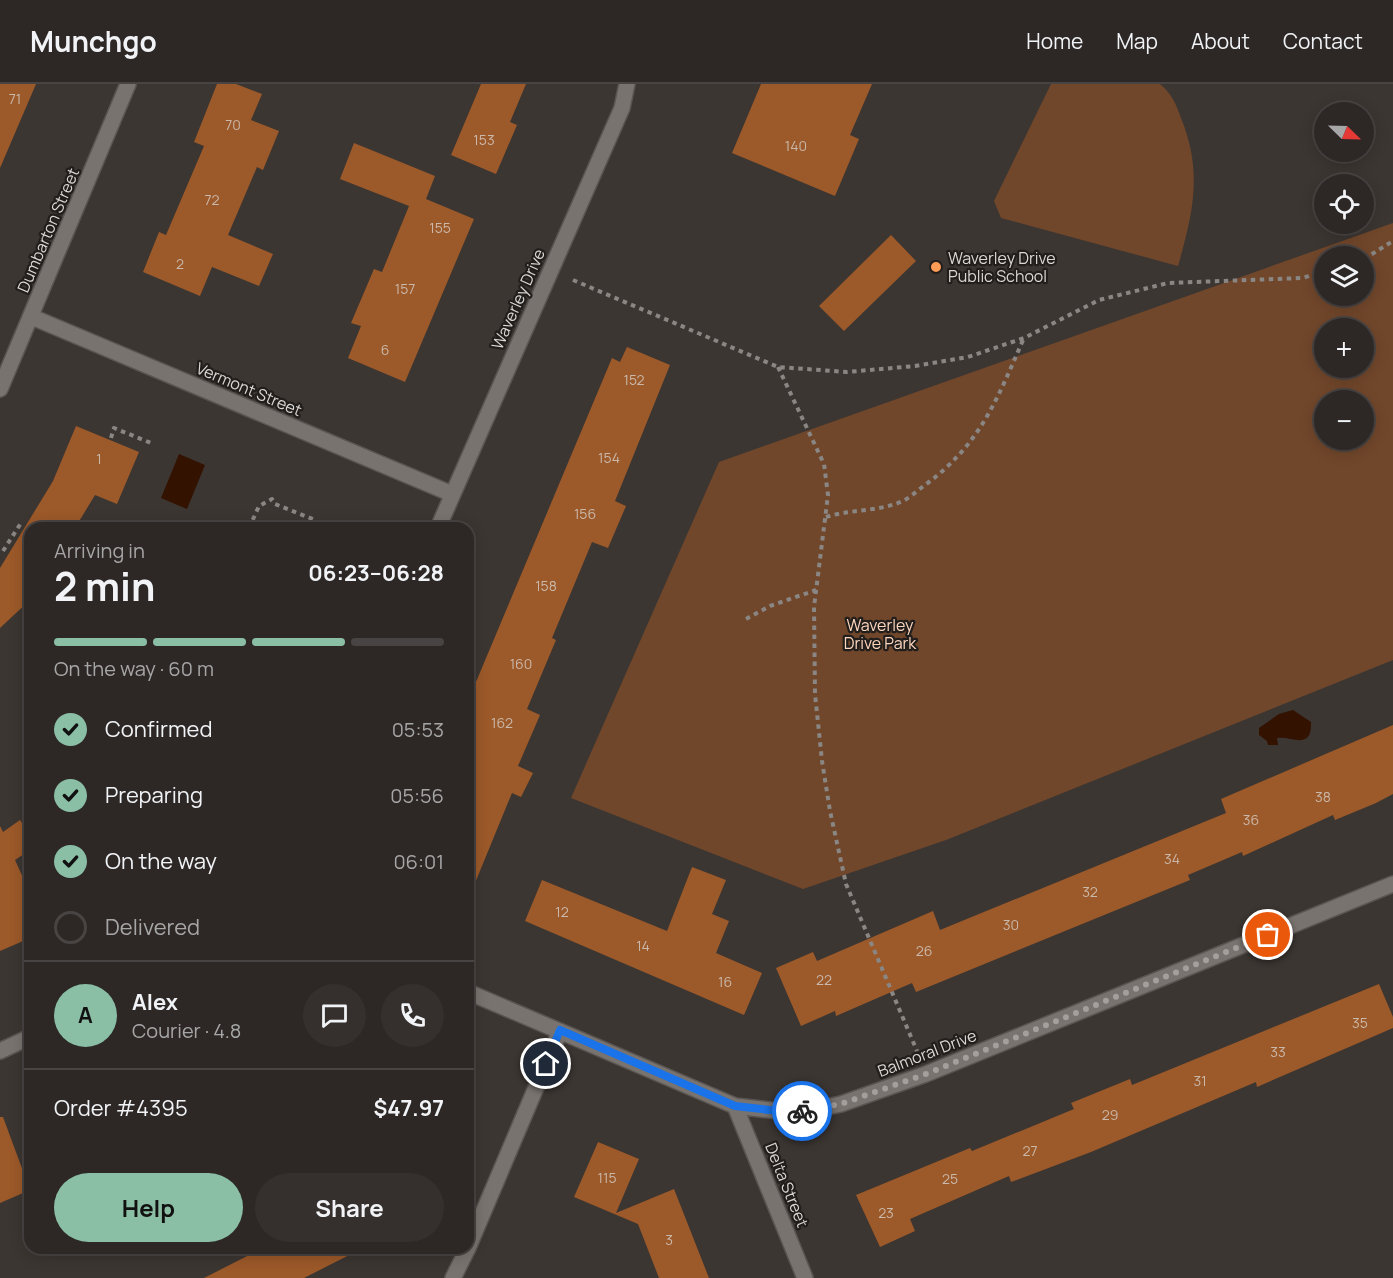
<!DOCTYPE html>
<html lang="en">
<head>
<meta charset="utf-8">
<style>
  body { margin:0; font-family:Manrope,sans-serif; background:#35302e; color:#f1f3f6; height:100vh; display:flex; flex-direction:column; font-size:22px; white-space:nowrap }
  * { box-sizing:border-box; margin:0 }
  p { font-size:20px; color:#a7a6a7 }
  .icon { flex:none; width:33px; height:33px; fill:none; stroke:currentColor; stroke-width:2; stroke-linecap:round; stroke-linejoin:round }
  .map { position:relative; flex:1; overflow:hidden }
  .side { position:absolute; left:24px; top:438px; width:450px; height:732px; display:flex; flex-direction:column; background:#2d2826; border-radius:18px; box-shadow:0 3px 15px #0003,0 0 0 2px #484443 }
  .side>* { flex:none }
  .needle { width:39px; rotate:113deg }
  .buttons { position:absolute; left:1314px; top:18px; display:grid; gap:12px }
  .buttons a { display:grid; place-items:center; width:60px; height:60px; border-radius:50%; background:#2d2826; box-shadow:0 3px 15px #0003,0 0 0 2px #484443; font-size:30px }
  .pin { position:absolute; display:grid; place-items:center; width:51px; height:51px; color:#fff; margin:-26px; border:3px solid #fff; border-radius:50%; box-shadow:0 2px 6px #0007 }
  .courier { position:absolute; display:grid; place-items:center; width:60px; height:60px; margin:-30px; border:4px solid #1a73e8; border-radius:50%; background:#fff; color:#222; box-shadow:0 2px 8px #0007 }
  .summary em { font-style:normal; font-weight:700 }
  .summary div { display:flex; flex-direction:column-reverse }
  .summary { display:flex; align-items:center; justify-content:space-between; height:102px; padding:0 30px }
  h1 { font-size:39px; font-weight:700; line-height:45px }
  .bar { display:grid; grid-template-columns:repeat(4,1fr); gap:9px 6px; align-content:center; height:72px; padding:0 30px }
  .bar i { height:8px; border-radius:4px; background:#484443 }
  .bar .active { background:#8abfa5 }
  .bar p { grid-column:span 4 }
  .line { display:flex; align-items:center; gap:15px; padding:0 30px; border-top:2px solid #484443 }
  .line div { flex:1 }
  .round { display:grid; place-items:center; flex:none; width:63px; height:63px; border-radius:32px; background:#35302e }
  ol { padding:0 30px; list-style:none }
  li { display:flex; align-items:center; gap:18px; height:66px }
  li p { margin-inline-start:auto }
  li .icon { padding:6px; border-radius:50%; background:#8abfa5; color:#111; stroke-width:4 }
  li:last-child { color:#a7a6a7 }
  li i { width:33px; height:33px; border:3px solid #484443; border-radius:50% }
  .primary-button { display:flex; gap:12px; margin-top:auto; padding:12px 30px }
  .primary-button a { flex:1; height:69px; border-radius:36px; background:#8abfa5; color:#111; font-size:24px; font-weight:700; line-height:69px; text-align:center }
  .primary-button a+a { background:#35302e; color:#f1f3f6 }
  header { display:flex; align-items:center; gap:36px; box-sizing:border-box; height:84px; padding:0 30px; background:#2d2826; border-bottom:2px solid #484443 }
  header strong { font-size:28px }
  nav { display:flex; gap:33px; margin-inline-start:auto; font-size:21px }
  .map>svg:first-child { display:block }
  .green { fill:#71472b; fill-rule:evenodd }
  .water { fill:#331200 }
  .building { fill:#9c5929 }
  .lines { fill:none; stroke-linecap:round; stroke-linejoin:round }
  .street-casing { stroke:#5a5552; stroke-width:18 }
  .secondary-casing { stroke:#5a5552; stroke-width:18 }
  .path { stroke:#8a8683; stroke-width:4; stroke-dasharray:4.5 4.5; stroke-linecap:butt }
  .street { stroke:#79736f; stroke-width:15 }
  .secondary { stroke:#79736f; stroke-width:15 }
  .done { stroke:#a39f9c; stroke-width:6; stroke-dasharray:0 10.8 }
  .route { stroke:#1a73e8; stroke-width:8 }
  .poi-dot { fill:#fe9c57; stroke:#211e1c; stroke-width:2 }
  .labels { text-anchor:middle; stroke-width:4.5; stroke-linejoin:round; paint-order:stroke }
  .number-label { font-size:14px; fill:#cab8aa }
  .street-label { font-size:16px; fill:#dad7d5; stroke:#211e1c }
  .poi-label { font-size:16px; fill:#dad7d5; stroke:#211e1c; text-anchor:start }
  .park-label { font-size:16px; fill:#fed6be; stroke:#211e1c }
</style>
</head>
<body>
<header>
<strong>Munchgo</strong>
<nav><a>Home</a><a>Map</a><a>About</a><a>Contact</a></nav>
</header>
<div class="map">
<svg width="1393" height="1194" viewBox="0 0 1393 1194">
  <rect width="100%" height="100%" fill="#3c3632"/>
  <path class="green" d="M 1051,0 L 1160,0 C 1172,10 1176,20 1181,34 C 1203,88 1193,129 1178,182 L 1001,134 L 994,117 Z
    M 1393,139 L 1393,576 L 946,756 L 803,805 L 571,714 L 719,378 ZM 1324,172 L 1364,172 L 1364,212 L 1324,212 ZM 1324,244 L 1364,244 L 1364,284 L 1324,284 ZM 1324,316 L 1364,316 L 1364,356 L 1324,356 Z"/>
  <path class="water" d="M 179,370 L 205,381 L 187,425 L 161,414 Z
    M 1293,626 L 1311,638 C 1312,667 1293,652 1277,654 L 1278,661 L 1268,661 L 1267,657 L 1259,651 L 1259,644 L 1279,630 Z"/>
  <path class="building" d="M 0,0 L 36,0 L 0,84 Z
    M 217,0 L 236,0 L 262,10 L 251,36 L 279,47 L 263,86 L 257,83 L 228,151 L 273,170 L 259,202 L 212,183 L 200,212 L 143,188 L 159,148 L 166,151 L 204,62 L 194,58 Z
    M 481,0 L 526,0 L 510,38 L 517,41 L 496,90 L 451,71 Z
    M 761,0 L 872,0 L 850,51 L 859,55 L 835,112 L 732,69 Z
    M 354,59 L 435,92 L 426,115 L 474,135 L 405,298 L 348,274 L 361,242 L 351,239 L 374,185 L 382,188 L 409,122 L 340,95 Z
    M 891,151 L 916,177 L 844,247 L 819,222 Z
    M 627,263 L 670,281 L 615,417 L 626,422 L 608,464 L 592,458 L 552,554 L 556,556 L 527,625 L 540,631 L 518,682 L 533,689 L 521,713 L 512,709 L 468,816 L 468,617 L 612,274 L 620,278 Z
    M 76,342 L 139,368 L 117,420 L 95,411 L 75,444 L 30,444 L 30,516 L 0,544 L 0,484 L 53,397 Z
    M 1393,641 L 1393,710 L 1376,719 L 1335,736 L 1333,731 L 1243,772 L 1242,768 L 1188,791 L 1190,796 L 916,908 L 912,899 L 836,932 L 835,927 L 801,942 L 776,884 L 813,868 L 817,877 L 933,827 L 940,846 L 1226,729 L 1221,715 Z
    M 20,736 L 30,751 L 30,766 L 15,776 L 30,809 L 30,854 L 0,867 L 0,742 L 3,748 Z
    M 692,783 L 726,796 L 712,830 L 729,837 L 716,869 L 762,889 L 744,931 L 525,837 L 542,796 L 667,847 Z
    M 1379,900 L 1393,933 L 1393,944 L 1257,1003 L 1256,998 L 1091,1068 L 1011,1098 L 1009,1092 L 910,1135 L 915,1147 L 880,1163 L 856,1111 L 970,1064 L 972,1067 L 1074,1025 L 1071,1019 L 1130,995 L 1132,1001 Z
    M 0,1033 L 3,1033 L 30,1106 L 0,1119 Z
    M 598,1058 L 639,1075 L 616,1129 L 674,1105 L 709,1194 L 659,1194 L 638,1140 L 574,1113 Z
    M 263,1164 L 363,1164 L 304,1194 L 204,1194 Z"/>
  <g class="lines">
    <g class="street-casing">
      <path id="street" d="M 32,233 L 452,410
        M 0,305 L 128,0
        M 468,908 L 735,1022 L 787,1028 L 813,1026 L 841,1020 L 926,990 L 1393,800
        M 735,1022 L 805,1194
        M 468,1164 L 560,947
        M 453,1194 L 468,1164"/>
    </g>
    <g class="secondary-casing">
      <path id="secondary" d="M 438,444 L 622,24 L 627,0
        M 0,967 L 30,953"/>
    </g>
    <path class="path" d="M 1364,175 L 1393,157
      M 573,196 L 778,283 L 847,288 L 915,282 L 968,273 L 1024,254 L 1099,216 L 1168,199 L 1302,194 L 1324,188
      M 778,283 L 824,380 L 828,411 L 814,523 L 815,610 L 822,677 L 830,727 L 846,800 L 917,967
      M 111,354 L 114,344 L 151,359
      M 826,433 C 851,425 878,428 903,417 C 911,413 918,406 925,401 C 981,360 997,315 1024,254
      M 249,444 L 259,422 L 272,415 L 275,420 L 315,436 L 313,439
      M 3,467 L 21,439
      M 746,535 L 770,522 L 816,506"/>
    <use href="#street" class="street"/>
    <use href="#secondary" class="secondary"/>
  </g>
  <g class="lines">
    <path class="done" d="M 802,1027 L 841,1020 L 926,990 L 1268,851"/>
    <path class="route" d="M 546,980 L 560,946 L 735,1022 L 787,1028 L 802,1027"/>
  </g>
  <circle class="poi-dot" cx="936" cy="183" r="6"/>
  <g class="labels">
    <g class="number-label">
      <text x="15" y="20">71</text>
      <text x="233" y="46">70</text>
      <text x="484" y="61">153</text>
      <text x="796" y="67">140</text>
      <text x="212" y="121">72</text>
      <text x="440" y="149">155</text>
      <text x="180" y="185">2</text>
      <text x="405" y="210">157</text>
      <text x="385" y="271">6</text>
      <text x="634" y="301">152</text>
      <text x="609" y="379">154</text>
      <text x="99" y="380">1</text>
      <text x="585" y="435">156</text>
      <text x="546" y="507">158</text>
      <text x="521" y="585">160</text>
      <text x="502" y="644">162</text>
      <text x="1323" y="718">38</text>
      <text x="1251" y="741">36</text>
      <text x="1172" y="780">34</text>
      <text x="1090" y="813">32</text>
      <text x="562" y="833">12</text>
      <text x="1011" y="846">30</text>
      <text x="643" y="867">14</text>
      <text x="924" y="872">26</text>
      <text x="824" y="901">22</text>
      <text x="725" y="903">16</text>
      <text x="1360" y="944">35</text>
      <text x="1278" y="973">33</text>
      <text x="1200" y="1002">31</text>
      <text x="1110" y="1036">29</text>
      <text x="1030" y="1072">27</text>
      <text x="607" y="1099">115</text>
      <text x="950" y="1100">25</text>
      <text x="886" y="1134">23</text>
      <text x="669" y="1161">3</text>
    </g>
    <g class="street-label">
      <text transform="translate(48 146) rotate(-67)" y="6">Dumbarton Street</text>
      <text transform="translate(518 215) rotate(-66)" y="6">Waverley Drive</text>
      <text transform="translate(249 305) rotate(23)" y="6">Vermont Street</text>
      <text transform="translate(927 969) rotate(-21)" y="6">Balmoral Drive</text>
      <text transform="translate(787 1101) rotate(68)" y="6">Delta Street</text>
    </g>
    <g class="poi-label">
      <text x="948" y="180">Waverley Drive<tspan x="948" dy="18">Public School</tspan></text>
    </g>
    <g class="park-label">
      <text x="880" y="547">Waverley<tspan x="880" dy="18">Drive Park</tspan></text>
    </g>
  </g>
</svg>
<div class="buttons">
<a><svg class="needle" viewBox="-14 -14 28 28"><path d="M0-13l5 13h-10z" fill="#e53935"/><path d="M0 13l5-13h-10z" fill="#a7a6a7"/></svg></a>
<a><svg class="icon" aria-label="locate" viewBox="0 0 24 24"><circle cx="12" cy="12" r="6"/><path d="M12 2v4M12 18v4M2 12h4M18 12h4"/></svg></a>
<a><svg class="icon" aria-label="layers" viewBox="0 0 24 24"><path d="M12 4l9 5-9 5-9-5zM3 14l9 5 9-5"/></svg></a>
<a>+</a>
<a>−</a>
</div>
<div class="pin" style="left:1268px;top:851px;background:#ea580c"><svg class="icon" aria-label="bag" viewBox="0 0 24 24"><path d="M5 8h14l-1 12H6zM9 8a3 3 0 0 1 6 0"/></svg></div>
<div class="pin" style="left:546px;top:980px;background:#1f2937"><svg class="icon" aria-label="home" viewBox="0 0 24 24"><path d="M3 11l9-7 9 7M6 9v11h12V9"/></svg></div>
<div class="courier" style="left:802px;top:1027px"><svg class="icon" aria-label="bike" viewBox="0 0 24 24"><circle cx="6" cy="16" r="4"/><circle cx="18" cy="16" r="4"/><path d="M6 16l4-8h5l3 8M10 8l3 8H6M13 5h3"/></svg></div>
<section class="side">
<div class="summary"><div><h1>2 min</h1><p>Arriving in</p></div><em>06:23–06:28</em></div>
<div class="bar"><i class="active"></i><i class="active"></i><i class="active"></i><i></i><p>On the way · 60 m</p></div>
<ol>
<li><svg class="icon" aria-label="check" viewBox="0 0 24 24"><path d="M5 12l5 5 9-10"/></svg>Confirmed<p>05:53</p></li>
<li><svg class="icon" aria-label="check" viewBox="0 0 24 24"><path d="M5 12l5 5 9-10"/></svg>Preparing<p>05:56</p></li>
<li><svg class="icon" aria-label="check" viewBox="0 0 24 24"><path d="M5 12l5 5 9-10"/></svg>On the way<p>06:01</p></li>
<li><i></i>Delivered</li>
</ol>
<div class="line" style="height:108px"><b class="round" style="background:#8abfa5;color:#111">A</b><div><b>Alex</b><p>Courier · 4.8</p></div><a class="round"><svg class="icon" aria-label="chat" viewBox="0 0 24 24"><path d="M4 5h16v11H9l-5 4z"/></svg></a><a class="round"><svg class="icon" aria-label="phone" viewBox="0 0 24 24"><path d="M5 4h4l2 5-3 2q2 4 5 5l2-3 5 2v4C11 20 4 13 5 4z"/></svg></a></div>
<div class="line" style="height:78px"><div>Order #4395</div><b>$47.97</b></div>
<div class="primary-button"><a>Help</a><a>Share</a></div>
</section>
</div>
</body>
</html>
